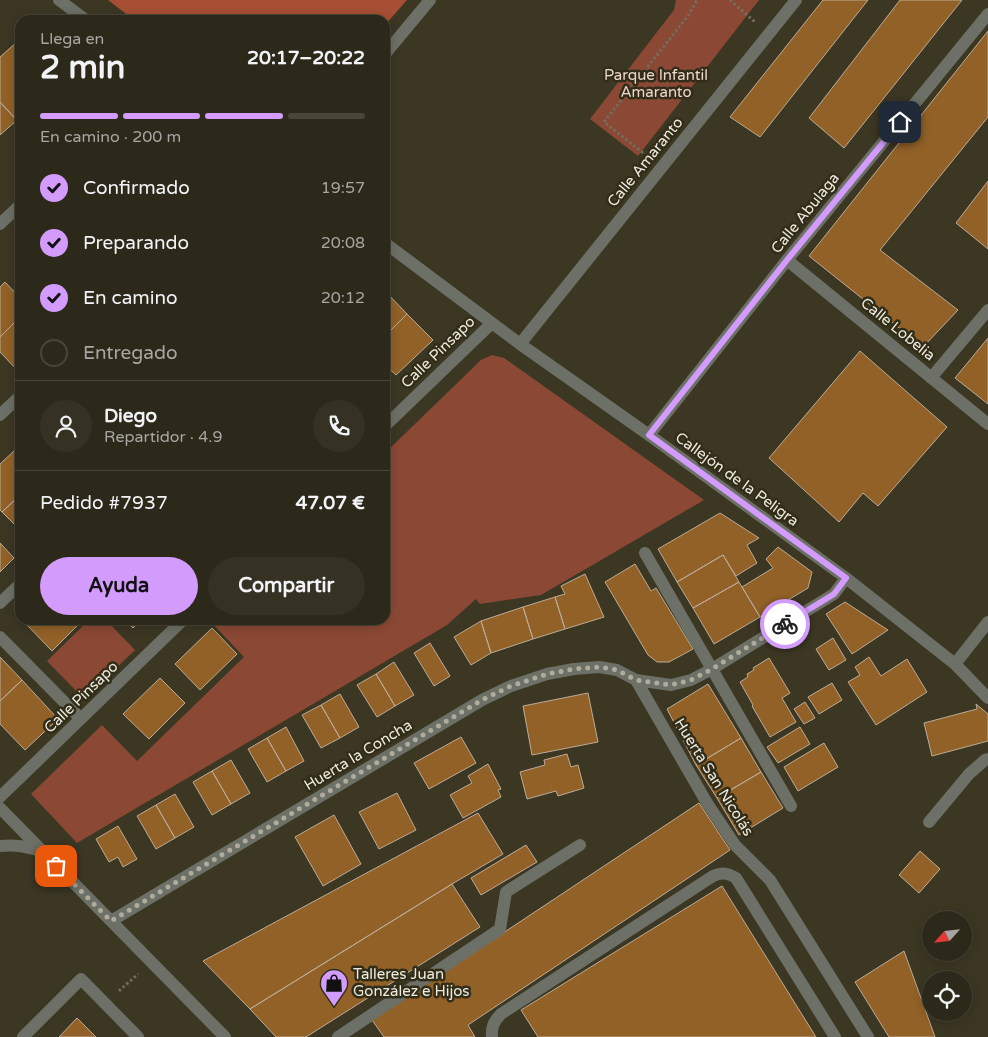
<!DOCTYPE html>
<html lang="es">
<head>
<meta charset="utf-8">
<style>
  body { margin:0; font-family:"Varela Round",sans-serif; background:#353123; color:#f1f3f6; height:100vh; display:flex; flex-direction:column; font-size:19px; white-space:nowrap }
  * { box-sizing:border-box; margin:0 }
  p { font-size:16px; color:#a7a6a2 }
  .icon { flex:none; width:28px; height:28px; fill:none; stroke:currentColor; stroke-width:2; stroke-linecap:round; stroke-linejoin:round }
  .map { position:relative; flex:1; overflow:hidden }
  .panel { position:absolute; left:15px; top:15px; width:375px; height:610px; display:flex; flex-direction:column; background:#2d291a; border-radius:15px; box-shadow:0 2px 12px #0003,0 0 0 1px #484539 }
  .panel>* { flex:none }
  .needle { width:32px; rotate:243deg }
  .buttons { position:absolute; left:922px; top:911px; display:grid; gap:10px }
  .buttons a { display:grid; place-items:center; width:50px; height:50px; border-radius:50%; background:#2d291a; box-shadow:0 2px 12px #0003,0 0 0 1px #484539; font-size:25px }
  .pin { position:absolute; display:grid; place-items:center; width:42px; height:42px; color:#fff; margin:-21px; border-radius:10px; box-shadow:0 2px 8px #0006 }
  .courier { position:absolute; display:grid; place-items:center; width:50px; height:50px; margin:-25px; border:4px solid #d39cfc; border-radius:50%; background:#fff; color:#222; box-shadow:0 1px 6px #0007 }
  .head em { font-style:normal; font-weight:700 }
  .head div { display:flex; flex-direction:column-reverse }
  .head { display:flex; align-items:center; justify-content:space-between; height:85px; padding:0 25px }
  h1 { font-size:32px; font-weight:700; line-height:38px }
  .bar { display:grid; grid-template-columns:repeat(4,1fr); gap:8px 5px; align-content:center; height:60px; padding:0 25px }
  .bar i { height:6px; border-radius:4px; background:#484539 }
  .bar .active { background:#d39cfc }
  .bar p { grid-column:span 4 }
  .line { display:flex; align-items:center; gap:12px; padding:0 25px; border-top:1px solid #484539 }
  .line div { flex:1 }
  .round { display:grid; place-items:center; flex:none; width:52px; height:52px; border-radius:26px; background:#353123 }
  ol { padding:0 25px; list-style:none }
  li { display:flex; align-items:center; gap:15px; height:55px }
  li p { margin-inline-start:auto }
  li .icon { padding:5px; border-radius:50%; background:#d39cfc; color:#111; stroke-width:4 }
  li:last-child { color:#a7a6a2 }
  li i { width:28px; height:28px; border:2px solid #484539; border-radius:50% }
  .action { display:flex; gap:10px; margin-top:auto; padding:10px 25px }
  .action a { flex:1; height:58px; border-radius:30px; background:#d39cfc; color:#111; font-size:20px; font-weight:700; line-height:58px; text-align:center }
  .action a+a { background:#353123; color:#f1f3f6 }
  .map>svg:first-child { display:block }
  .green { fill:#8b4935 }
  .forest { fill:#a64f34 }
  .building { fill:#926127; stroke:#bdab98 }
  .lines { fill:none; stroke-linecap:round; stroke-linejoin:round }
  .path { stroke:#726d5c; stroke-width:3; stroke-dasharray:2.5 2.5; stroke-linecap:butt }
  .minor { stroke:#6c7066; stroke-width:12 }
  .done { stroke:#afab9d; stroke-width:5; stroke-dasharray:0 9 }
  .route { stroke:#d39cfc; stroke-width:6 }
  .labels { text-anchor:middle; stroke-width:5; stroke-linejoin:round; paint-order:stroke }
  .park-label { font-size:15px; fill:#eed5cd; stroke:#322d19 }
  .street-label { font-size:15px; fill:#edeade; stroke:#322d19 }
  .poi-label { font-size:15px; fill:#edeade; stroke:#322d19; text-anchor:start }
</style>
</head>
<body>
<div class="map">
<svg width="988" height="1037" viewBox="0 0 988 1037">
  <rect width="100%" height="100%" fill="#3c3723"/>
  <path class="green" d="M 676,0 L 759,0 L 638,156 L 590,119 L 674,10 Z
    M 492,355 L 504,358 L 704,500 L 541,595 L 480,604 L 476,599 L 447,625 L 77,843 L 31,794 L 102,725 L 137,761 L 244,657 L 210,621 L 212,620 L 385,620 L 385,453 L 481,360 Z
    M 89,620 L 106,620 L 135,650 L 84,699 L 47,661 Z"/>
  <path class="forest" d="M 108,0 L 407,0 L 385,25 L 385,20 L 134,20 Z"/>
  <path class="building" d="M 823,0 L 868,0 L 760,137 L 730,117 Z
    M 900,0 L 962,0 L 844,148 L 809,118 Z
    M 988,31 L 988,117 L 880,250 L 958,310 L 923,347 L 809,256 Z
    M 18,41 L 20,43 L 20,124 L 0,102 L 0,57 Z
    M 0,102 L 17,120 L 0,135 Z
    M 988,181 L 988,249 L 956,223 Z
    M 5,282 L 20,298 L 20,317 L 0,337 L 0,287 Z
    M 385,291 L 407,314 L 385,336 Z
    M 407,314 L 433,340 L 396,375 L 385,365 L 385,336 Z
    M 20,317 L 20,367 L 17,370 L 0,352 L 0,337 Z
    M 988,338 L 988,404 L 955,378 Z
    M 860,351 L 947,427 L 878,506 L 863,493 L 839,522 L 769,458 Z
    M 14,451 L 20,457 L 20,495 L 2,512 L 0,510 L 0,464 Z
    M 20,495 L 20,530 L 2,512 Z
    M 720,513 L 759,538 L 747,545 L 757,563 L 736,576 L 723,555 L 677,582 L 658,549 Z
    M 0,543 L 14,558 L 0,572 Z
    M 778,547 L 812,572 L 808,588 L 760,617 L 742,587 L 773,568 L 766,559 Z
    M 723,555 L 739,582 L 693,608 L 677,582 Z
    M 635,564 L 651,591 L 656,588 L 693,649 L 669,662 L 657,662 L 648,655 L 605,582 Z
    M 585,574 L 604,617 L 565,629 L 555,597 L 565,594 L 561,586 Z
    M 739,582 L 760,617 L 714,644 L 693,608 Z
    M 555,597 L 565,629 L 533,639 L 523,607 Z
    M 845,602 L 888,630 L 852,654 L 826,614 Z
    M 523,607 L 533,639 L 491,653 L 481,621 Z
    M 32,620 L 83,620 L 52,651 L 27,625 Z
    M 125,620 L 141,620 L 133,628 Z
    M 481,621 L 491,653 L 471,665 L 454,637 Z
    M 212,628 L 237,654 L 200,690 L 175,664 Z
    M 833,638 L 846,660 L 829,670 L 816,649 Z
    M 430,643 L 450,676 L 434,686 L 414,653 Z
    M 0,657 L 22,680 L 0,701 Z
    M 869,657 L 881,676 L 907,659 L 927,692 L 876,725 L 848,682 L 860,675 L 855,667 Z
    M 769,658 L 790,693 L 782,698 L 796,722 L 770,737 L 752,706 L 753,705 L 740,682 L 748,677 L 747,674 L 754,670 L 753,668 Z
    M 394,662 L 414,695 L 395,706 L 376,674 Z
    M 376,674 L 395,706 L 377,717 L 357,685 Z
    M 160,678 L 185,703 L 149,739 L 123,714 Z
    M 22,680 L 58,719 L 25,750 L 0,724 L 0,701 Z
    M 832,683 L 842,700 L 819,714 L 808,697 Z
    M 708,684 L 741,738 L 696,765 L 667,709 Z
    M 588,693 L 598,742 L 532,755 L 523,706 Z
    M 340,694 L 359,727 L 340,738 L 321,705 Z
    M 805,702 L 815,718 L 804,724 L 794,709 Z
    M 976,704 L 988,714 L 988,741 L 932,756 L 924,723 L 977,709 Z
    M 321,705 L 340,738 L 321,748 L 302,715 Z
    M 286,727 L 304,761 L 286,771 L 267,738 Z
    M 800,727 L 810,744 L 778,763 L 767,747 Z
    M 461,737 L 476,763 L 429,789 L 414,763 Z
    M 267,738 L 286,771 L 267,782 L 248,749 Z
    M 741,738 L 761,772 L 717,798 L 696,765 Z
    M 824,743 L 838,767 L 798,791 L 784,767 Z
    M 567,754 L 571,767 L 578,765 L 584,788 L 558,796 L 556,791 L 527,799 L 520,772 L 545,765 L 544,760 Z
    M 231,760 L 250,793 L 231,804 L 212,771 Z
    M 488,764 L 501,789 L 498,790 L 501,797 L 463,818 L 450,795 L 472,783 L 468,776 Z
    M 212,771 L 231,804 L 212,815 L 193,782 Z
    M 761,772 L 783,808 L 739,835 L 717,798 Z
    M 397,793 L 416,830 L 379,849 L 359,812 Z
    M 175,794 L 194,827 L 175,838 L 156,805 Z
    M 699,803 L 730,850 L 468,1025 L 475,1037 L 384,1037 L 372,1020 Z
    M 156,805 L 175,838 L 156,849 L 137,816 Z
    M 478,813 L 503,854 L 452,884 L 250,1009 L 203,961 Z
    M 334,815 L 361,864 L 323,886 L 295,837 Z
    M 118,826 L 137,859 L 123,867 L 118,857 L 109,862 L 96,839 Z
    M 526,845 L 537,862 L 481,895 L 471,878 Z
    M 920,851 L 940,869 L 919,893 L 899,875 Z
    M 452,884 L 480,927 L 306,1037 L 276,1037 L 250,1009 Z
    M 722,886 L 816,1037 L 538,1037 L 521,1010 Z
    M 904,951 L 935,1037 L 889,1037 L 855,982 Z
    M 77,1018 L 96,1037 L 59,1037 Z"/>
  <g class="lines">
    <path class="path" d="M 730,0 L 755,22
      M 647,156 L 604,122 L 688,16 L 697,0
      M 119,991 L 138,974"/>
    <path class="minor" d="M 59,0 L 86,20
      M 385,54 L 430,0
      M 0,224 L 20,205
      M 385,243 L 520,344 L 649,435 L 846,578 L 955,664 L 988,698
      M 787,260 L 988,424
      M 520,344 L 796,0
      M 931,378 L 988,310
      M 0,415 L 20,396
      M 385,426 L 492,323
      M 649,435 L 787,260 L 988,14
      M 645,553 L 791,806
      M 0,603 L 20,584
      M 0,637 L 81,719
      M 955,664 L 988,622
      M 636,680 L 707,803 L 735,845 L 770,880 L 868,1037
      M 0,797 L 183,620
      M 0,808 L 225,1037
      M 929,822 L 969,774 L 985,760 L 988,759
      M 0,846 C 15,844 27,847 42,851
      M 111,921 L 482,700 L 511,686 L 547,674 L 574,669 L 599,667 L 617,670 L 636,680 L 671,685 L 691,680 L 712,669 L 834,594 L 846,578
      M 23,1037 L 81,979 L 138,1037
      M 338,1037 L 500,929 L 506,892 L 580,845
      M 492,1037 C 491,1027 494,1021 501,1014 L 713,876 C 722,872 728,873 736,878 L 835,1037"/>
  </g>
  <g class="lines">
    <path class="done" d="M 56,866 L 111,921 L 482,700 L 511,686 L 547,674 L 574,669 L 599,667 L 617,670 L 636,680 L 671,685 L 691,680 L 712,669 L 785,624"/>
    <path class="route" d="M 785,624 L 834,594 L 846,578 L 649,435 L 787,260 L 900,122"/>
  </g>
  <defs>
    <g id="shop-pin" transform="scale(1.4375)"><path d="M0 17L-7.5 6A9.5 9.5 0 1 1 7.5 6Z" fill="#d39cfc" stroke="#322d19"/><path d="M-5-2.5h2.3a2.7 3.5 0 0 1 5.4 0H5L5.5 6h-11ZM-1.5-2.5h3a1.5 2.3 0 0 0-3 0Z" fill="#111"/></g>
  </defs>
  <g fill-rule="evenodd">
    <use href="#shop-pin" x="334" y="983"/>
  </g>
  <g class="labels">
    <g class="park-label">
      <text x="656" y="80">Parque Infantil<tspan x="656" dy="17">Amaranto</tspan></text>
    </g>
    <g class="street-label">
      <text transform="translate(645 162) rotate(-51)" y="5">Calle Amaranto</text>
      <text transform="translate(805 213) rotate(-51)" y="5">Calle Abulaga</text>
      <text transform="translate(898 329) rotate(39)" y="5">Calle Lobelia</text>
      <text transform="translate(438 352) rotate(-44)" y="5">Calle Pinsapo</text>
      <text transform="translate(737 479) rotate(36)" y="5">Callejón de la Peligra</text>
      <text transform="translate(81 697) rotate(-44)" y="5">Calle Pinsapo</text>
      <text transform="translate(358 755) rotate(-31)" y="5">Huerta la Concha</text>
      <text transform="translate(714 777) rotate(58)" y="5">Huerta San Nicolás</text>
    </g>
    <g class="poi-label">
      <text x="353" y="979">Talleres Juan<tspan x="353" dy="17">González e Hijos</tspan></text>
    </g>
  </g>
</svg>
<div class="buttons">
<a><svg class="needle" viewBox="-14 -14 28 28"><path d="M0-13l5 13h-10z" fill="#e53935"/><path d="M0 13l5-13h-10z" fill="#a7a6a2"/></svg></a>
<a><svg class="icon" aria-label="locate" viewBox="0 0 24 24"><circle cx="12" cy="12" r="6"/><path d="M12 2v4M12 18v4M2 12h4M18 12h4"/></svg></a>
</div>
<div class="pin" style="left:56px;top:866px;background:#ea580c"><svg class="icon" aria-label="bag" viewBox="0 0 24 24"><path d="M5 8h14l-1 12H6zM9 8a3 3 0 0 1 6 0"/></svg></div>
<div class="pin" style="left:900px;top:122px;background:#1f2937"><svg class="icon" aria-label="home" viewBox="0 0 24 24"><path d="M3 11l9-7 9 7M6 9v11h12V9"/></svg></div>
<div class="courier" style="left:785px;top:624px"><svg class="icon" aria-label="bike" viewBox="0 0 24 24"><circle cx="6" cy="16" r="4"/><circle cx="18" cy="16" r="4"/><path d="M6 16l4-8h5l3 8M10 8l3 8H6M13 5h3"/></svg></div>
<section class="panel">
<div class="head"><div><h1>2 min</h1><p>Llega en</p></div><em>20:17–20:22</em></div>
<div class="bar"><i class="active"></i><i class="active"></i><i class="active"></i><i></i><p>En camino · 200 m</p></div>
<ol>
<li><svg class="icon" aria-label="check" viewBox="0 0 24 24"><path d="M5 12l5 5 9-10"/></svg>Confirmado<p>19:57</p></li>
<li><svg class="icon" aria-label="check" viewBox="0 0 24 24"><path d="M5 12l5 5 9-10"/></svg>Preparando<p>20:08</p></li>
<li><svg class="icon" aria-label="check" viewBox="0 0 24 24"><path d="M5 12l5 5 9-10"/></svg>En camino<p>20:12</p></li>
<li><i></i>Entregado</li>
</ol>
<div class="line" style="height:90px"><a class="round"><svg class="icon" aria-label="person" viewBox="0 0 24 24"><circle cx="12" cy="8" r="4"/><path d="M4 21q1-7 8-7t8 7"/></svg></a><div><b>Diego</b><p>Repartidor · 4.9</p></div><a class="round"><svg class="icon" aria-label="phone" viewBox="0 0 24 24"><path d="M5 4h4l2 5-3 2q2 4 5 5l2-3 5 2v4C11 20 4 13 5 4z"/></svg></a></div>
<div class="line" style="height:65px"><div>Pedido #7937</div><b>47.07 €</b></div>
<div class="action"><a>Ayuda</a><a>Compartir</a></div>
</section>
</div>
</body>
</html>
